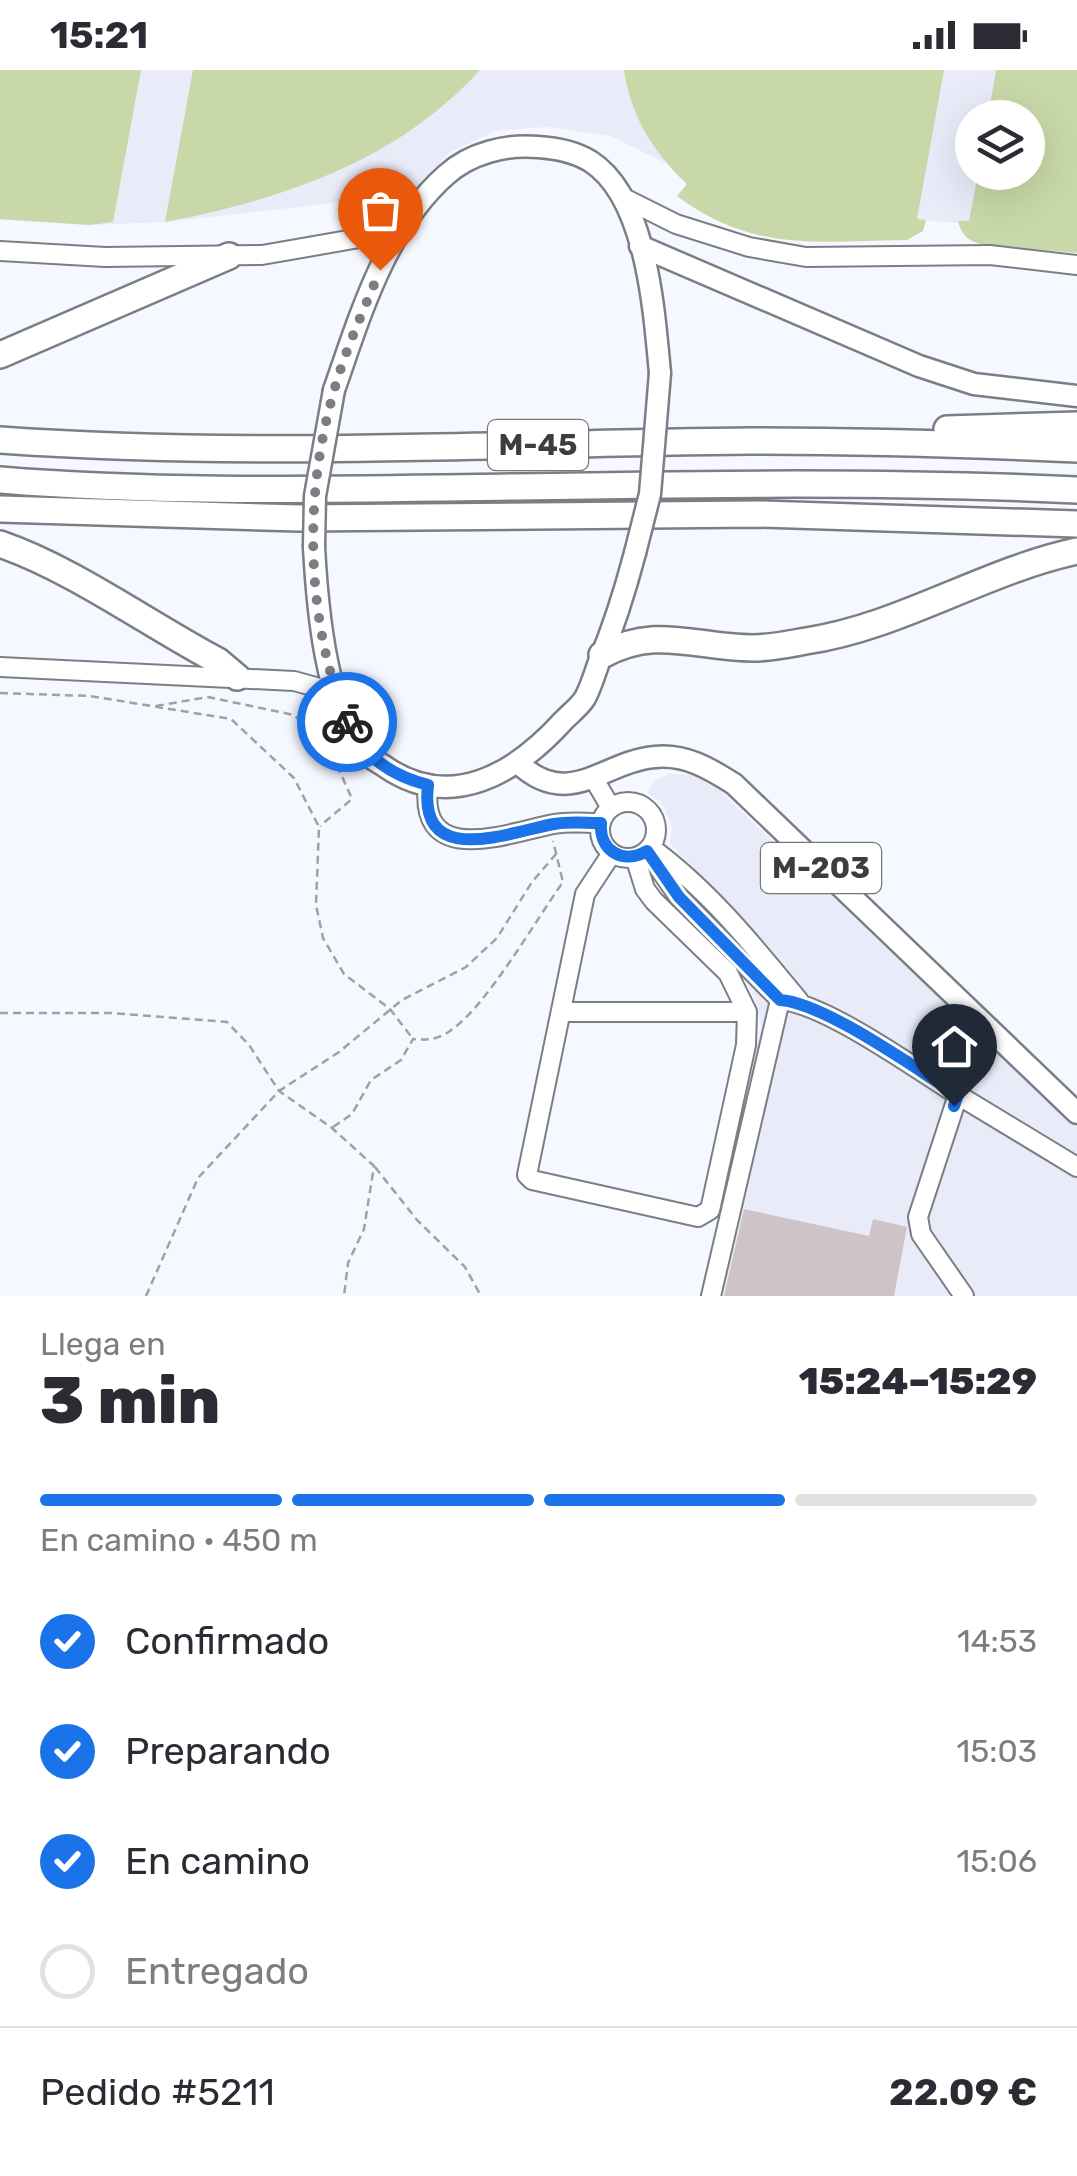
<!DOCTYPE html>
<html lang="es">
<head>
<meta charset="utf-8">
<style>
  body { margin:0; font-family:Rubik,sans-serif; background:#f2f2f3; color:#2b2b33; height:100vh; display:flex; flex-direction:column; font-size:38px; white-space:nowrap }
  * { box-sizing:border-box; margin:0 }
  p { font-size:32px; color:#7c7c81 }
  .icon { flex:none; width:55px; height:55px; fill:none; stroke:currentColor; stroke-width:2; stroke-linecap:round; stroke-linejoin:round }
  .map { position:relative; height:1226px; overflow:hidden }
  .sheet { display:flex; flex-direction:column; background:#fff; flex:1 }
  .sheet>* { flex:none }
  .fabs { position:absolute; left:955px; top:30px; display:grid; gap:20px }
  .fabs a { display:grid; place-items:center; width:90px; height:90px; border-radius:50%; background:#fff; box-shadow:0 10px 40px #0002; font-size:50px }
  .pin { position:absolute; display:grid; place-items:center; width:85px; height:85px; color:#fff; margin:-102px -42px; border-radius:50% 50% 50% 0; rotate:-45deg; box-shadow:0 0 10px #0007 }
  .pin .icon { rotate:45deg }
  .courier { position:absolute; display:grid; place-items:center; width:100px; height:100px; margin:-50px; border:8px solid #1a73e8; border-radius:50%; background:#fff; color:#222; box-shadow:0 2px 12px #0007 }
  .summary em { font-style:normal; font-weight:800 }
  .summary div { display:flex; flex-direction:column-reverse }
  .summary { display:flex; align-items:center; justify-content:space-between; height:170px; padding:0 40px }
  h1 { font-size:65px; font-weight:800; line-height:75px }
  .bar { display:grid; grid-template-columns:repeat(4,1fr); gap:15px 10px; align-content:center; height:120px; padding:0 40px }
  .bar i { height:12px; border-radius:8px; background:#e1e1e2 }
  .bar .current { background:#1a73e8 }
  .bar p { grid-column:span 4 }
  .line { display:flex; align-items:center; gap:25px; padding:0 40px; border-top:2px solid #e1e1e2 }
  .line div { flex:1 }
  ol { padding:0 40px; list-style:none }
  li { display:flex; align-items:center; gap:30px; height:110px }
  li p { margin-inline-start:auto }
  li .icon { padding:10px; border-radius:50%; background:#1a73e8; color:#fff; stroke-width:4 }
  li:last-child { color:#7c7c81 }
  li i { width:55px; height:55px; border:5px solid #e1e1e2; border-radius:50% }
  .status { display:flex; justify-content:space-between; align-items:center; height:70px; padding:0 50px; background:#fff; direction:ltr }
  .status svg { height:28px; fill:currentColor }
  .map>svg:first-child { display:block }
  .built { fill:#e9ebf9; fill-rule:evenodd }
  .green { fill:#c8d8a8 }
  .building { fill:#cec3c6 }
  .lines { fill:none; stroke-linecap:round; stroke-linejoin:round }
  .minor-casing { stroke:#7c7e86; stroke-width:22 }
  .major-casing { stroke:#7c7e86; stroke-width:25 }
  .highway-casing { stroke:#7c7e86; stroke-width:30 }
  .path { stroke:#9fa1a6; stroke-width:2.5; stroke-dasharray:8 5; stroke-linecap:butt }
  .minor { stroke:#fff; stroke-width:18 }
  .major { stroke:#fff; stroke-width:20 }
  .highway { stroke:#fff; stroke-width:25 }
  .major-bridge-casing { stroke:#7c7e86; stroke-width:25; stroke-linecap:butt }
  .major-bridge { stroke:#fff; stroke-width:20 }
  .done { stroke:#7d7e83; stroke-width:10; stroke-dasharray:0 18 }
  .route { stroke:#1a73e8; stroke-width:12 }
  .labels { text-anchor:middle; stroke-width:8; stroke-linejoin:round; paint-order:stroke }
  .shield { fill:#fff; stroke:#767779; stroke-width:2.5 }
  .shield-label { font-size:30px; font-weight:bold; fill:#3c3d40 }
</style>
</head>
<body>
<div class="status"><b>15:21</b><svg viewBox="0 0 49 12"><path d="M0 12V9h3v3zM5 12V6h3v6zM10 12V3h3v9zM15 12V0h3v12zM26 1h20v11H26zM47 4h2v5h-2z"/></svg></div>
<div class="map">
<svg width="1077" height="1226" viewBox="0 0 1077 1226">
  <rect width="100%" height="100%" fill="#f6f8ff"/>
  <path class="built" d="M 0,0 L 1077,0 L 1077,160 L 917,150 L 687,115 L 666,93 L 610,66 L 549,57 L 498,60 L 449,83 L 412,124 L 165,152 L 90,155 L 0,150 ZM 972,48 L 1028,48 L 1028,102 L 972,102 Z
    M 670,703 L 694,706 L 720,721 L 1077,1058 L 1077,1226 L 700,1226 L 761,957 L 754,927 L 743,905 L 666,825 L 692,796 L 670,774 L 672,757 L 662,733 L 647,723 L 655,711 Z"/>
  <path class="green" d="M 0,0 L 141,0 L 113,152 L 90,155 L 0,149 Z
    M 193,0 L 480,0 C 399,90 282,130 165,152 Z
    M 624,0 L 944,0 L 917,149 L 926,150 L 923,161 L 907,170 C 818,171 753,183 677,126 L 687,114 C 653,82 631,47 624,0 Z
    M 996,0 L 1077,0 L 1077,183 L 985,175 C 970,172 962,167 958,151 L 969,151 L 978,103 L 1028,102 L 1028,48 L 988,47 Z"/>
  <path class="building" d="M 744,1139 L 869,1166 L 873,1149 L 907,1157 L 894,1226 L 724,1226 Z"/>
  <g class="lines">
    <g class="minor-casing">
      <path id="minor" d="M 624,128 L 676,154 L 749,177 L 806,187 L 990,185 L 1077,195
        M 0,181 L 105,187 L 262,185 L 399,161
        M 0,597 L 294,611 L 316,617 L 338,630
        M 594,709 L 611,738
        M 428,715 C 418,800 510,762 554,754 C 570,751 585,753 601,753
        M600 760a28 28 0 1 1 56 0a28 28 0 1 1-56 0Z
        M 650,777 C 708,819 754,876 799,931
        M 647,781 L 679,827 L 780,930 C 825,933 916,999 958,1025 L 918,1147 L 921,1164 L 964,1226
        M 612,783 L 585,824 L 527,1105 L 532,1110 L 698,1147 L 710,1140 L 746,975 L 747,942 L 728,903 L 654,831 L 645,819 L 635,787
        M 561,942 L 747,942
        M 958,1025 L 1077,1097
        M 711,1226 L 780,930"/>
    </g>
    <g class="major-casing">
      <path id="major" d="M 640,176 L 919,296 L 974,314 L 1077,326
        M 334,320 C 360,246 385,159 446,105 C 470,83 507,74 538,77 C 555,78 575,82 590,91 C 647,127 654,241 660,303
        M 314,477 C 317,533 325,640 365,683 C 370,688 378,692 384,696 C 451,743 516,703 564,650 C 571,643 580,636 585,628 C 591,617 595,603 599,592 C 614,556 625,521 635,483
        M 518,693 C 569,741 604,691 655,687 C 685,684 709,698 734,714 L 1077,1043"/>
    </g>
    <g class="highway-casing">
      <path id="highway" d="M 0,285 L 229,186
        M 947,359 L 1077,355
        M 0,370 C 250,388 501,373 751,371 C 860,371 968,374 1077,379
        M 0,410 C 146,422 293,420 440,418 C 652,415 865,410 1077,420
        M 0,439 L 299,448 L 759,444 L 1077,454
        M 0,474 C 73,499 148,554 218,591 L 237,607
        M 602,585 C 657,555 695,578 753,578 C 770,578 789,574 806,571 C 900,557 984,501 1077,481"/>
    </g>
    <path class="path" d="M 0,623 L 90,626 L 231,649 L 294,708 L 319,757 L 316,835 L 323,868 L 344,904 L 390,939 L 413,969
      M 156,636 L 208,627 L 294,645 L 329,677 L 352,729 L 320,756
      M 0,943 L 112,943 L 227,952 L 249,975 L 279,1021 L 332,1058 L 374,1096 L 364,1159 L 348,1193 L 344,1226
      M 333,1057 L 352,1044 L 371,1010 L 401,990 L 413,969 C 427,970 437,970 450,961 C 487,936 535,851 563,812 L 553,771
      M 375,1097 L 417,1150 L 465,1197 L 481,1226
      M 146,1226 L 198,1108 L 279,1021 L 339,982 L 402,930 L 466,897 L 497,868 L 532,812 L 556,784"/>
    <use href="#minor" class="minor"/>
    <use href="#major" class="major"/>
    <use href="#highway" class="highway"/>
    <g class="major-bridge-casing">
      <path id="major-bridge" d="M 314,477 L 315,426 L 334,320
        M 635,483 L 650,424 L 660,303"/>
    </g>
    <use href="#major-bridge" class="major-bridge"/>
  </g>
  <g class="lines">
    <path class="done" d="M 347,652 C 306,550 303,427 334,321 C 345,280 364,240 380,200"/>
    <path class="route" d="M 347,652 C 365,687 390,705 428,715 C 418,800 509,762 554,754 C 570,751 585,753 601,753 C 599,781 623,795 647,781 L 679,827 L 780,930 C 825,933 916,999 958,1025 L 954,1036"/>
  </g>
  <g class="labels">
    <g class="shield">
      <rect x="488" y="350" width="100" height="50" rx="8"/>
      <rect x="761" y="773" width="120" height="50" rx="8"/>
    </g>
    <g class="shield-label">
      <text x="538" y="385">M-45</text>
      <text x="821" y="808">M-203</text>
    </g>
  </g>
</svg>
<div class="fabs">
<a><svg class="icon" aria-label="layers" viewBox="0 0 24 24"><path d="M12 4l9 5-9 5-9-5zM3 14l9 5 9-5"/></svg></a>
</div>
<div class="pin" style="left:380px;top:200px;background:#ea580c"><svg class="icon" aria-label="bag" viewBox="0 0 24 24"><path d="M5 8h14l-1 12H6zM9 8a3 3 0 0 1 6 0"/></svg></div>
<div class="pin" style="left:954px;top:1036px;background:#1f2937"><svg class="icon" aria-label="home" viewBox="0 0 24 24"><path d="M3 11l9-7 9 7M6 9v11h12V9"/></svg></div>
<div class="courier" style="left:347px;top:652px"><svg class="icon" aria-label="bike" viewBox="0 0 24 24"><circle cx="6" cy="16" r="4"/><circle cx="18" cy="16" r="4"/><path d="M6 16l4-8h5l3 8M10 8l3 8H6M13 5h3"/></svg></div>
</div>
<section class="sheet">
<div class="summary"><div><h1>3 min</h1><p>Llega en</p></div><em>15:24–15:29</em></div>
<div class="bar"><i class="current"></i><i class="current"></i><i class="current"></i><i></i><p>En camino · 450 m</p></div>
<ol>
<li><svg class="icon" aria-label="check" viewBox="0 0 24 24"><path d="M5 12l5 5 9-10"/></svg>Confirmado<p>14:53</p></li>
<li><svg class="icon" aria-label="check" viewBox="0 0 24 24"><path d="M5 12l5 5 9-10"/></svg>Preparando<p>15:03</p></li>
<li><svg class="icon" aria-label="check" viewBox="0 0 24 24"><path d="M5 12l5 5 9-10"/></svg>En camino<p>15:06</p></li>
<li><i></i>Entregado</li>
</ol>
<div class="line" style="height:130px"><div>Pedido #5211</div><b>22.09 €</b></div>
</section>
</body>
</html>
